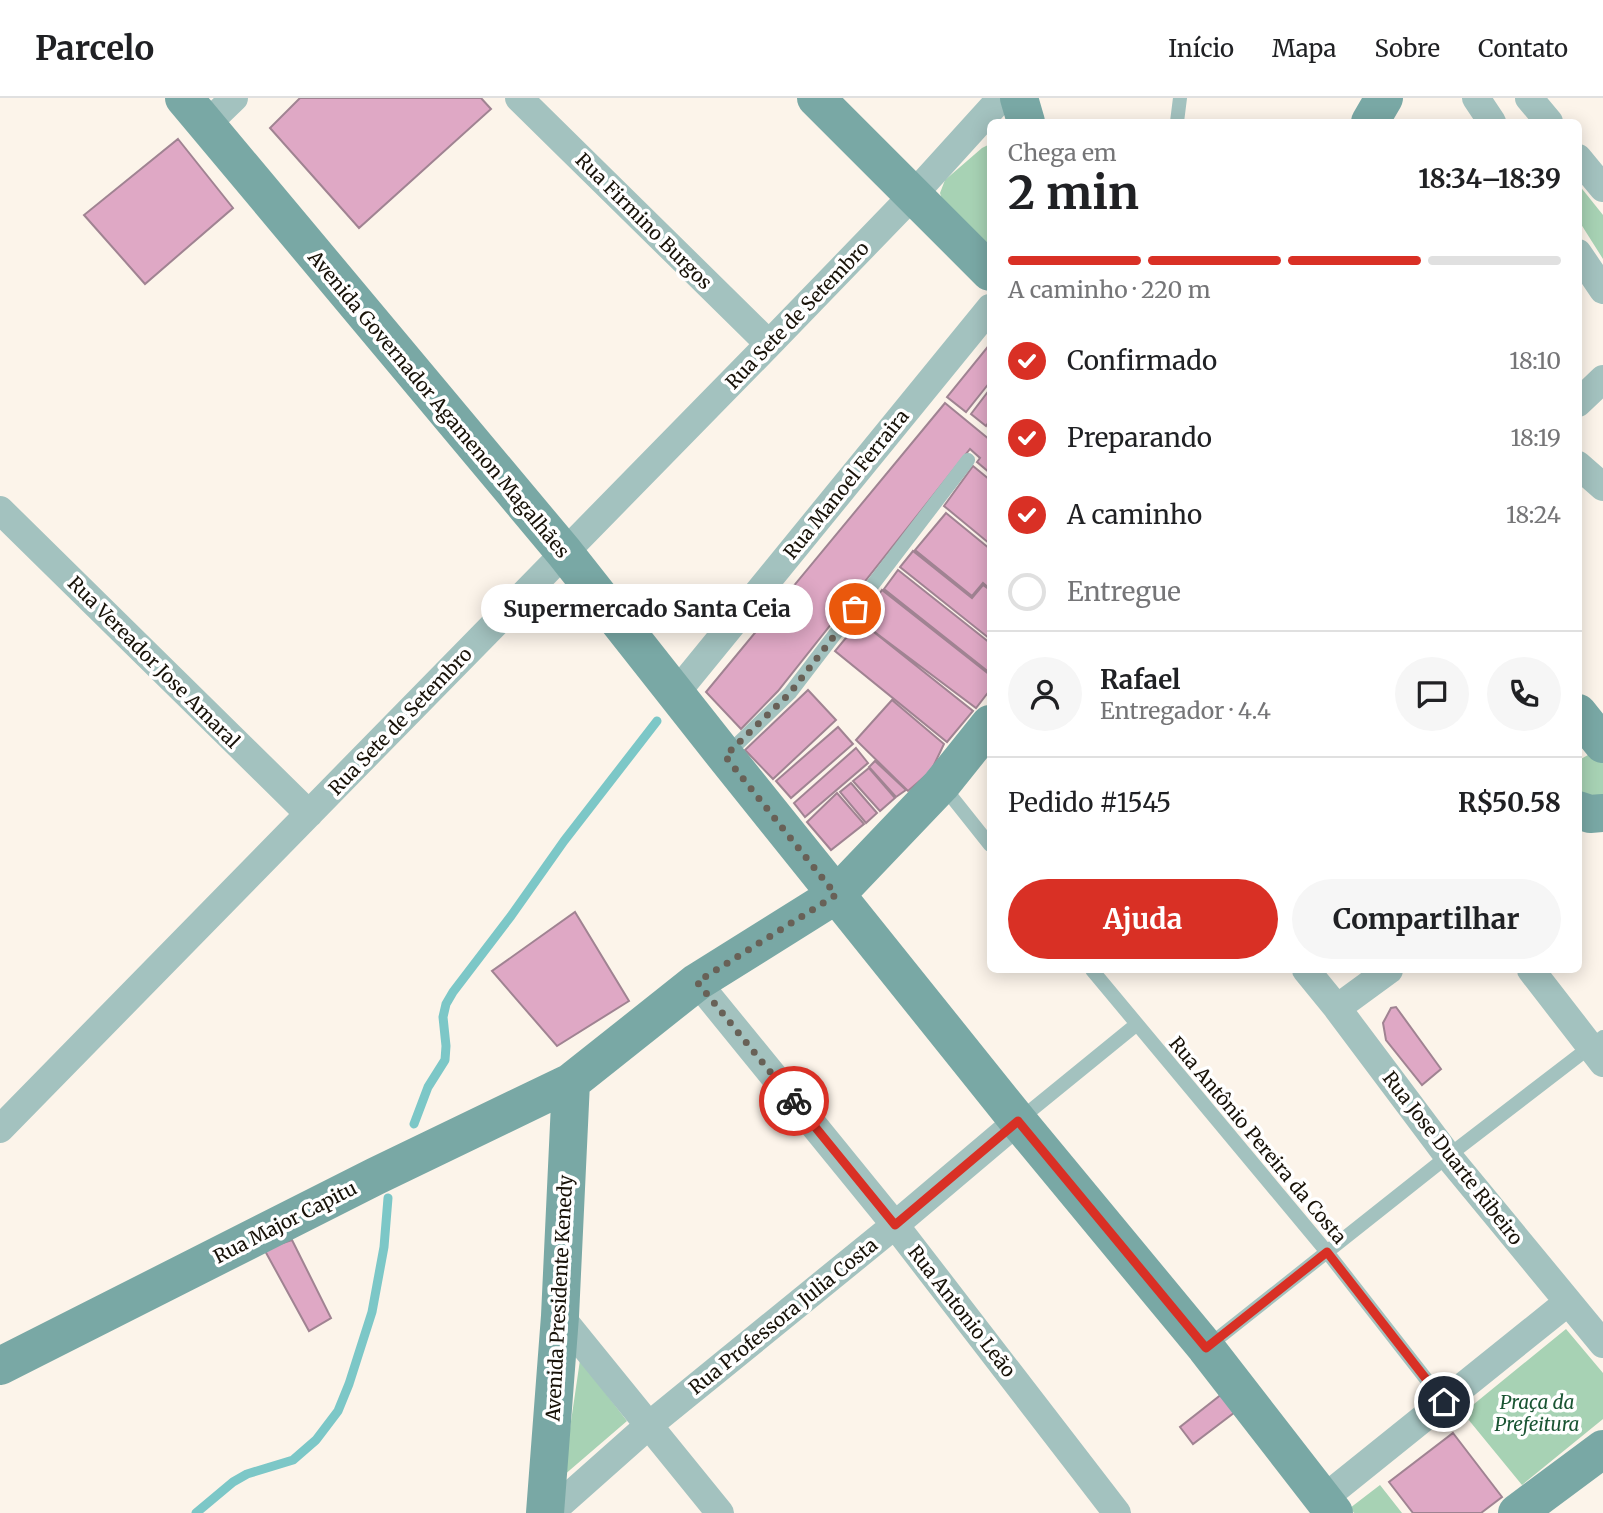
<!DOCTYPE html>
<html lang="pt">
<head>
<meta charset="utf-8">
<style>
  body { margin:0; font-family:Merriweather,serif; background:#f6f6f6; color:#202124; height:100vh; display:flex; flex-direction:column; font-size:26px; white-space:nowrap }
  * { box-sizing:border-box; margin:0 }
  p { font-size:23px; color:#757577 }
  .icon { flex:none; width:38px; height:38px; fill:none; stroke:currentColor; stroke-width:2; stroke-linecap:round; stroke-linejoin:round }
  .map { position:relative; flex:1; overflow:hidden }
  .panel { position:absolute; left:987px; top:21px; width:595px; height:854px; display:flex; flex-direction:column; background:#fff; border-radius:10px; box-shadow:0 4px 18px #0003 }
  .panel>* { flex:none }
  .pin { position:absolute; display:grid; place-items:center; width:60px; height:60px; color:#fff; margin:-30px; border:4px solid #fff; border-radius:50%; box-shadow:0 2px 7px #0007 }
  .courier { position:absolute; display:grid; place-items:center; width:70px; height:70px; margin:-35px; border:5px solid #d93025; border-radius:50%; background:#fff; color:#222; box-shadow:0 2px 9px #0007 }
  .bubble { position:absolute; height:49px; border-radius:24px; background:#fff; box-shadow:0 4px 18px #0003; font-size:23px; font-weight:700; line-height:49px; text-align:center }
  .headline em { font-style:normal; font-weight:700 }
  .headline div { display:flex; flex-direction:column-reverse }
  .headline { display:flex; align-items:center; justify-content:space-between; height:119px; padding:0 21px }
  h1 { font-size:46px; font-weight:700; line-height:52px }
  .bar { display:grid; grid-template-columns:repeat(4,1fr); gap:10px 7px; align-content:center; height:84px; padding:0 21px }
  .bar i { height:9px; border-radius:5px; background:#e0e0e0 }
  .bar .active { background:#d93025 }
  .bar p { grid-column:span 4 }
  .line { display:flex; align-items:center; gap:18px; padding:0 21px; border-top:2px solid #e0e0e0 }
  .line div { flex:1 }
  .round { display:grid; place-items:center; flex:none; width:74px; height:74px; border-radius:37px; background:#f6f6f6 }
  ol { padding:0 21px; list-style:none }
  li { display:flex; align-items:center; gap:21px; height:77px }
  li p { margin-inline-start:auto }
  li .icon { padding:7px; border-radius:50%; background:#d93025; color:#fff; stroke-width:4 }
  li:last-child { color:#757577 }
  li i { width:38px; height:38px; border:4px solid #e0e0e0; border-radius:50% }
  .action { display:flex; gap:14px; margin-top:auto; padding:14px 21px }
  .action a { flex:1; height:80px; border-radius:42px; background:#d93025; color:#fff; font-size:28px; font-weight:700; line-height:80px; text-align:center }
  .action a+a { background:#f6f6f6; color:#202124 }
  header { display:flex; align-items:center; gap:42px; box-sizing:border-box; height:98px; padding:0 35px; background:#fff; border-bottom:2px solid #e0e0e0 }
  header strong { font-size:33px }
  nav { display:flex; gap:38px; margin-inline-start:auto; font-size:24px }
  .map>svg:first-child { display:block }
  .green { fill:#a7d2b4 }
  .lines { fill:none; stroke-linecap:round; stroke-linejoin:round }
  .stream { stroke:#7cc7c7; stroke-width:9 }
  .building { fill:#dfa8c5; stroke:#a08392; stroke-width:2 }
  .lane { stroke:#a3c2bf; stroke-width:14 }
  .street { stroke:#a3c2bf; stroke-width:28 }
  .secondary { stroke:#79a8a5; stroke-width:38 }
  .done { stroke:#686157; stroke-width:7; stroke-dasharray:0 12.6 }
  .route { stroke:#d93025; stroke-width:9 }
  .labels { text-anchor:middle; stroke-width:7; stroke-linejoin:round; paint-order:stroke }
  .street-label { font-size:19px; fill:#181208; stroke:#fff }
  .park-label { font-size:19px; font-style:italic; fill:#1a5533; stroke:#fff }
</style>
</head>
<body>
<header>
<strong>Parcelo</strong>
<nav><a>Início</a><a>Mapa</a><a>Sobre</a><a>Contato</a></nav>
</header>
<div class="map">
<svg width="1603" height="1415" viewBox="0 0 1603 1415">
  <rect width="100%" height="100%" fill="#fcf4ea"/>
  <path class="green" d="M 990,46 L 990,159 L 944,108 L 940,95 L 945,82 L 982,50 Z
    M 1579,87 L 1603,117 L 1603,161 L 1579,123 Z
    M 1588,657 L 1603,658 L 1603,706 L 1579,701 L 1579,662 Z
    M 1566,1231 L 1603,1275 L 1603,1321 L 1522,1387 L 1463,1315 Z
    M 580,1262 L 627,1323 L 563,1378 Z
    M 1380,1387 L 1402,1415 L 1354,1415 L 1350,1410 Z"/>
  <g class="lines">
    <path class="stream" d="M 414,1026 L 428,989 L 445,962 L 446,948 L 443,919 L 446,906 L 453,894 L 511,818 L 564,743 L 657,623
      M 196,1415 L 233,1384 L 247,1376 L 293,1362 L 316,1342 L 338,1313 L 349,1286 L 372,1214 L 384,1149 L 388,1100"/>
  </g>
  <path class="building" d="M 300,0 L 481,0 L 491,11 L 359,130 L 270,30 Z
    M 178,41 L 233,110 L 145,186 L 84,117 Z
    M 990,246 L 990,284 L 966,314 L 947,299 Z
    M 990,291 L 990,322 L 986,328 L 971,316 Z
    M 945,305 L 990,342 L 990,375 L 977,364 L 980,360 L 970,351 L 778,593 L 741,631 L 706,594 Z
    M 973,368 L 990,382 L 990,446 L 944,408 Z
    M 946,415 L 990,451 L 990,491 L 983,485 L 972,498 L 915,452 Z
    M 913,453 L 972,500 L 983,487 L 990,492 L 990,541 L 900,469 Z
    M 898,472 L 990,545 L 990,575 L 884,491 Z
    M 882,492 L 990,577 L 990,592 L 976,610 L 860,523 Z
    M 860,523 L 973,613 L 947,644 L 835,553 Z
    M 808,592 L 836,622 L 773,681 L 745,652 Z
    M 892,602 L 944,646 L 931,673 L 908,693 L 856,642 Z
    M 838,629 L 853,646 L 791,700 L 776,683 Z
    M 856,650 L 868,665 L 805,719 L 794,705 Z
    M 875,663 L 906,692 L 896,699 L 869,669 Z
    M 869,670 L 895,700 L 880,713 L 853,683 Z
    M 851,685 L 877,715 L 866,725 L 840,694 Z
    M 837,695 L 864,726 L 831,752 L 807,724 Z
    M 575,814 L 629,903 L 557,948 L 492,873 Z
    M 1396,909 L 1441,971 L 1422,987 L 1386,942 L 1383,925 L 1391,910 Z
    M 292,1142 L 331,1220 L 309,1233 L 264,1151 Z
    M 1227,1292 L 1239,1311 L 1193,1346 L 1180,1329 Z
    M 1453,1335 L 1502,1399 L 1481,1415 L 1413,1415 L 1389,1384 Z"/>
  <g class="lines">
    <path class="lane" d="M 1177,24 L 1180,0
      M 726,657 L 790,595 L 968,362
      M 943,688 L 990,747
      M 1092,872 L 1327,1154 L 1444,1304
      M 1019,1022 L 1137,926
      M 1207,1249 L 1448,1058 L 1603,939"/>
    <path class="street" d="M 519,0 L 769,246
      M 1476,0 L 1492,24
      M 1529,0 L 1549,24
      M 206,27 L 234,0
      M 1578,60 L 1603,90
      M 1578,155 L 1603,192
      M 1578,305 L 1603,281
      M 1578,367 L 1603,389
      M 0,412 L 309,716
      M 676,595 L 990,210
      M 1306,872 L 1337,910 L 1448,1058 L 1603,1246
      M 1531,872 L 1603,965
      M 697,884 L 895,1127 L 1117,1415
      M 1337,910 L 1389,872
      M 0,1031 L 769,246 L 914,96 L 1001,0
      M 560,1218 L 720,1415
      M 1323,1401 L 1568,1204
      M 550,1415 L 648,1328 L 895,1127 L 1018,1023"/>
    <path class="secondary" d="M 184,0 L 564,454 L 725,658 L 1018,1023 L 1206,1250 L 1334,1415
      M 816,0 L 990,174
      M 1019,0 L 1026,24
      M 1370,24 L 1384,0
      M 1578,615 L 1603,646
      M 1578,712 L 1590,716 L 1603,715
      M 0,1268 L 376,1078 L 571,984 L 697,884 L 836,797 L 941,687 L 990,626
      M 545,1415 L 560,1218 L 571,984
      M 1517,1415 L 1603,1351"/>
  </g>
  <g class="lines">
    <path class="done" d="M 794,1003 L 697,884 L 836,797 L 725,658 L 790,595 L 855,511"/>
    <path class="route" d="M 794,1003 L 895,1127 L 1018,1023 L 1206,1250 L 1327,1154 L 1444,1304"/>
  </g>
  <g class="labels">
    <g class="street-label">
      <text transform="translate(644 123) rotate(45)" y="7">Rua Firmino Burgos</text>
      <text transform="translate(797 217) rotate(-46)" y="7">Rua Sete de Setembro</text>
      <text transform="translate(439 306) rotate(50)" y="7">Avenida Governador Agamenon Magalhães</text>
      <text transform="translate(846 386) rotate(-51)" y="7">Rua Manoel Ferraira</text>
      <text transform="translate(154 564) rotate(45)" y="7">Rua Vereador Jose Amaral</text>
      <text transform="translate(400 623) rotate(-46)" y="7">Rua Sete de Setembro</text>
      <text transform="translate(1258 1042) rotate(50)" y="7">Rua Antônio Pereira da Costa</text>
      <text transform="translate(1453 1060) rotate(52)" y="7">Rua Jose Duarte Ribeiro</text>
      <text transform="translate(285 1124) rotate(-27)" y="7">Rua Major Capitu</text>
      <text transform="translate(559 1200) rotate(-87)" y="7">Avenida Presidente Kenedy</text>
      <text transform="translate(962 1213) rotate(52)" y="7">Rua Antonio Leão</text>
      <text transform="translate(783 1218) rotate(-39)" y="7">Rua Professora Julia Costa</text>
    </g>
    <g class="park-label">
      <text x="1537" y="1311">Praça da<tspan x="1537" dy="22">Prefeitura</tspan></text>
    </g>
  </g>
</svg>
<div class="pin" style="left:855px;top:511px;background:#ea580c"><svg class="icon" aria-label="bag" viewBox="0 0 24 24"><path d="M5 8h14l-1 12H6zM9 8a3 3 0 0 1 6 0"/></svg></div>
<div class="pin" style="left:1444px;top:1304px;background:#1f2937"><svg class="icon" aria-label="home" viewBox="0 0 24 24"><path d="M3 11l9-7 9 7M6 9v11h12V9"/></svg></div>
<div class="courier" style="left:794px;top:1003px"><svg class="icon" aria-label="bike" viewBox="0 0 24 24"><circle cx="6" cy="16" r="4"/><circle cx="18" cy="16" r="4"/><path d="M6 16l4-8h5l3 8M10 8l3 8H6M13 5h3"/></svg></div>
<div class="bubble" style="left:481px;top:486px;width:332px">Supermercado Santa Ceia</div>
<section class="panel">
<div class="headline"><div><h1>2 min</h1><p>Chega em</p></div><em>18:34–18:39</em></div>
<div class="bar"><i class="active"></i><i class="active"></i><i class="active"></i><i></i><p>A caminho · 220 m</p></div>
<ol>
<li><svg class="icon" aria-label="check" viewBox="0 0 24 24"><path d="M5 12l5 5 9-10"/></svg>Confirmado<p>18:10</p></li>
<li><svg class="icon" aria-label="check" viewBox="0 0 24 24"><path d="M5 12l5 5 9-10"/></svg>Preparando<p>18:19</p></li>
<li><svg class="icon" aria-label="check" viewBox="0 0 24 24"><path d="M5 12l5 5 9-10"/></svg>A caminho<p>18:24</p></li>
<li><i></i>Entregue</li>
</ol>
<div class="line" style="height:126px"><a class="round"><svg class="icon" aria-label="person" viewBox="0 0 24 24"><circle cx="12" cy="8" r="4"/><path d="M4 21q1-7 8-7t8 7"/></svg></a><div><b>Rafael</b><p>Entregador · 4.4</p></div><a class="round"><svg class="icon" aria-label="chat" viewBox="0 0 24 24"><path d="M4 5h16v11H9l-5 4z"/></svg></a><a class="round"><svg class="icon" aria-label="phone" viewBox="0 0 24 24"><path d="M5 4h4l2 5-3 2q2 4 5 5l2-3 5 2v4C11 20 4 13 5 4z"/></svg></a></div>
<div class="line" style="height:91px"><div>Pedido #1545</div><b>R$50.58</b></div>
<div class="action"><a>Ajuda</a><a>Compartilhar</a></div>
</section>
</div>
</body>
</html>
